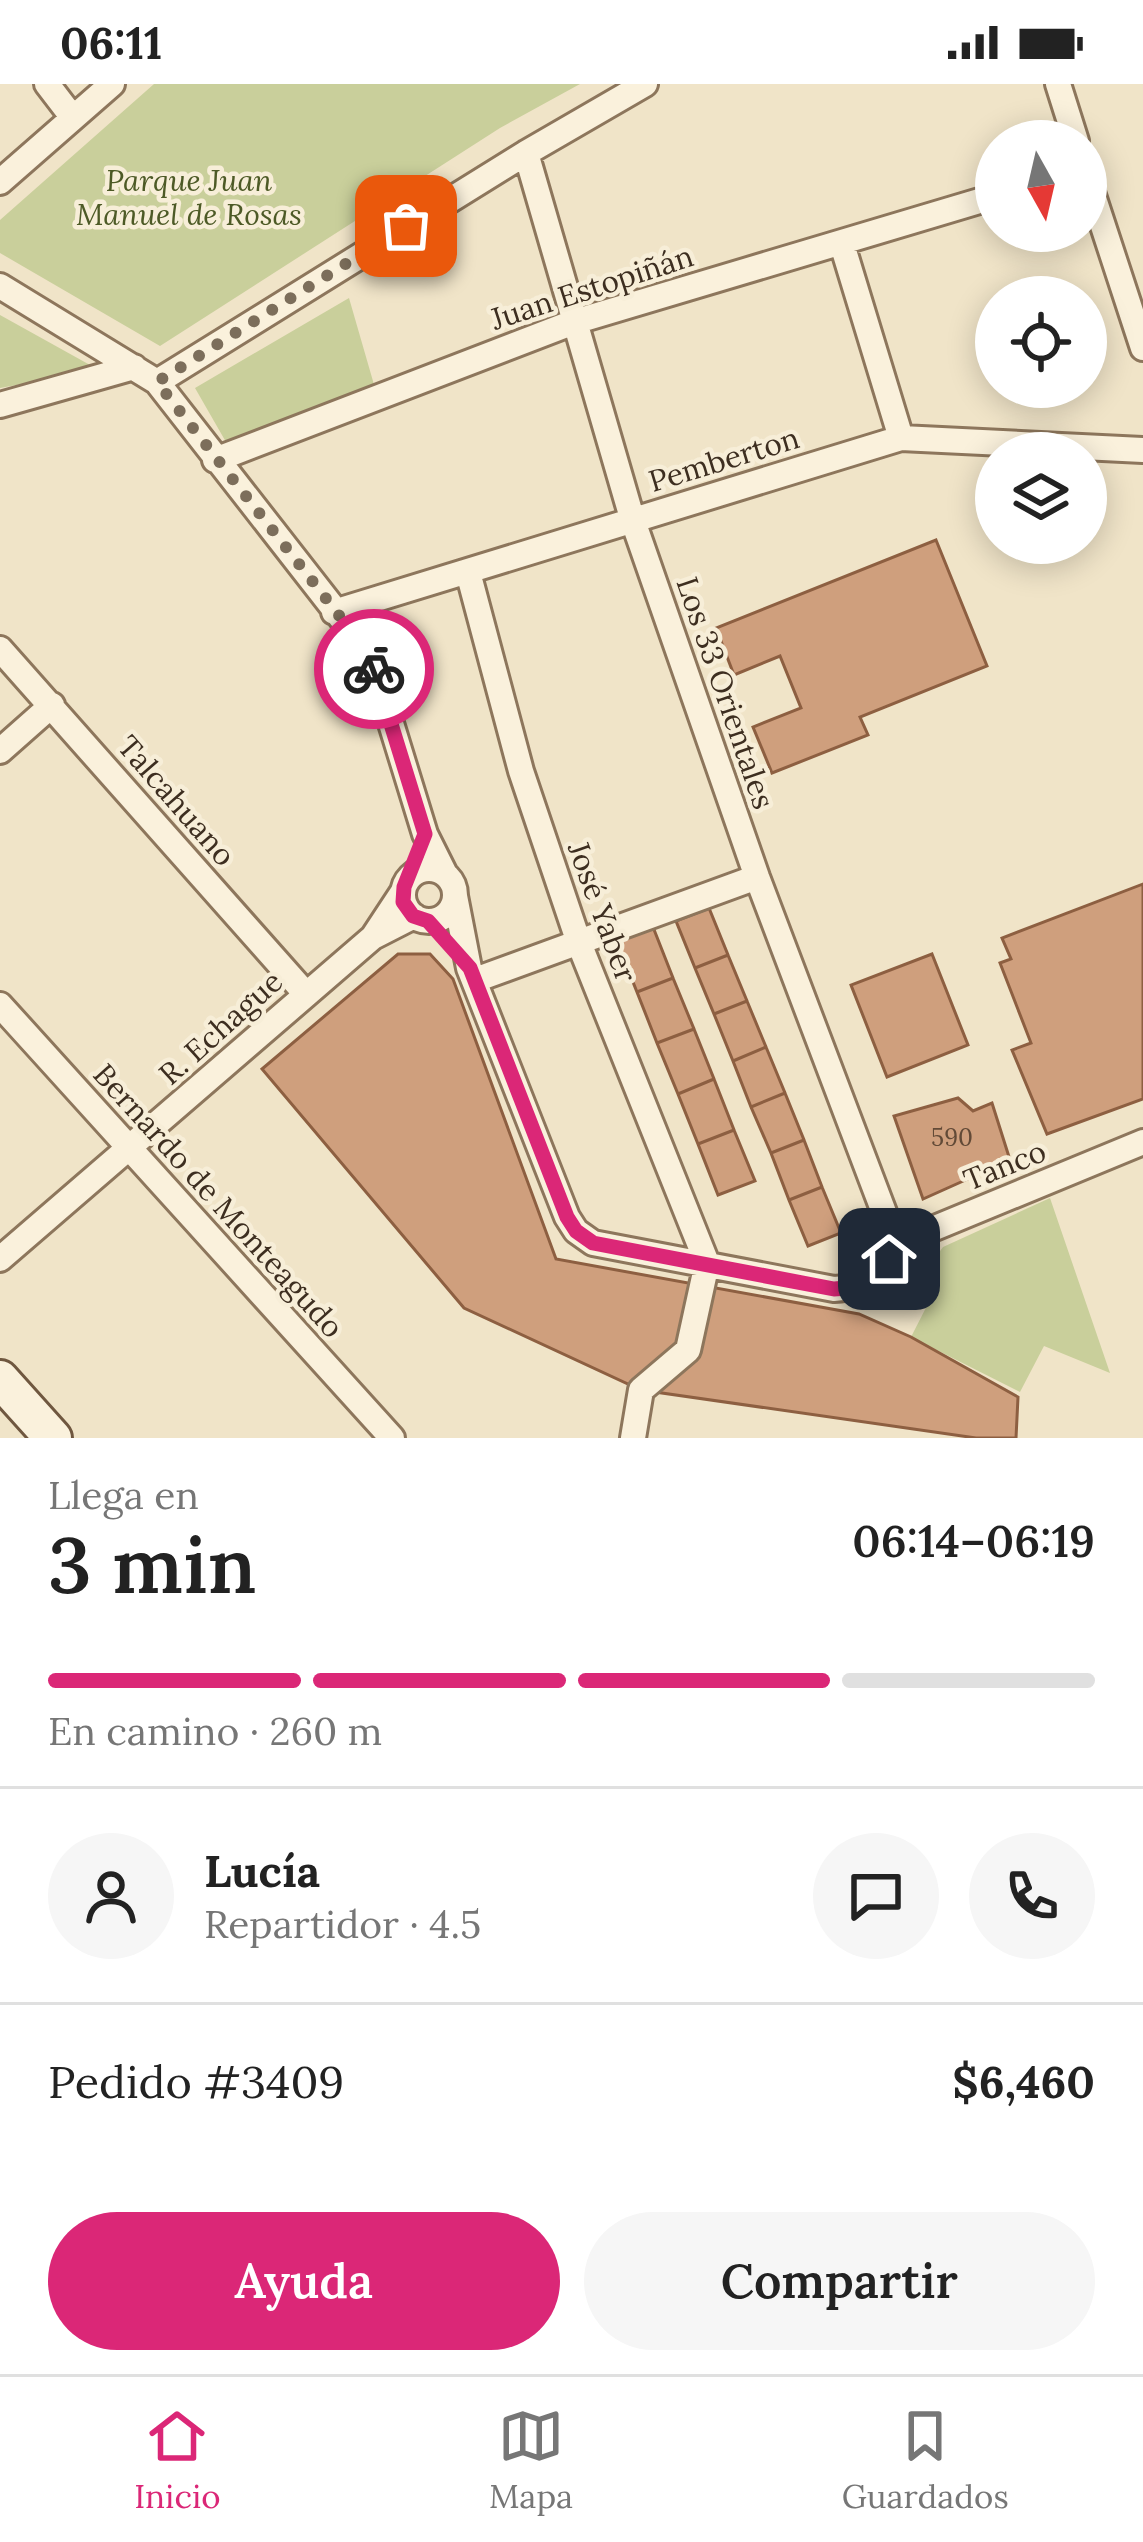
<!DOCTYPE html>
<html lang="es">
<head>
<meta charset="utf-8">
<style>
  body { margin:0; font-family:Lora,serif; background:#f6f6f6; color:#222; height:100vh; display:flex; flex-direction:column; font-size:45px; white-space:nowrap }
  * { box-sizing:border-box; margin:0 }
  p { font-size:39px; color:#767676 }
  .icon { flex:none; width:66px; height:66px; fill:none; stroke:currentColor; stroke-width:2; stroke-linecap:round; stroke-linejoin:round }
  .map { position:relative; height:1354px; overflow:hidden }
  .details { display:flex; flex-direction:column; background:#fff; flex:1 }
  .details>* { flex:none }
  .needle { width:78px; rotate:172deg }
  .controls { position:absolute; left:975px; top:36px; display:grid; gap:24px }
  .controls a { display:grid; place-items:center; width:132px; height:132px; border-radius:50%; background:#fff; box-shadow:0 6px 30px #0003; font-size:60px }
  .pin { position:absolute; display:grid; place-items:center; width:102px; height:102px; color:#fff; margin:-51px; border-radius:24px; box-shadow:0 6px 18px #0006 }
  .courier { position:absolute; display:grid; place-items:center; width:120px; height:120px; margin:-60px; border:9px solid #db2777; border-radius:50%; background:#fff; color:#222; box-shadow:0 3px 15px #0007 }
  .head em { font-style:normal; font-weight:600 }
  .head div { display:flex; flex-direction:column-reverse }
  .head { display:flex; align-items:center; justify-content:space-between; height:204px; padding:0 48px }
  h1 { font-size:78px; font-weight:600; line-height:90px }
  .bar { display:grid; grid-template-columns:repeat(4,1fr); gap:18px 12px; align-content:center; height:144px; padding:0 48px }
  .bar i { height:15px; border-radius:9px; background:#e0e0e0 }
  .bar .current { background:#db2777 }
  .bar p { grid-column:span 4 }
  .line { display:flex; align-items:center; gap:30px; padding:0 48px; border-top:3px solid #e0e0e0 }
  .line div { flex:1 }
  .round { display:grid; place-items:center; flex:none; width:126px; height:126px; border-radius:63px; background:#f6f6f6 }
  .action { display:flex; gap:24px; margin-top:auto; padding:24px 48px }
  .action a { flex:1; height:138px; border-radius:72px; background:#db2777; color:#fff; font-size:48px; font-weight:600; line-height:138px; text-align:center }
  .action a+a { background:#f6f6f6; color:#222 }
  .status { display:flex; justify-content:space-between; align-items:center; height:84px; padding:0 60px; background:#fff; direction:ltr }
  .status svg { height:33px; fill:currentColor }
  .tabs { display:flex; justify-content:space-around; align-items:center; height:168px; border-top:3px solid #e0e0e0; background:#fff; font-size:33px; color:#767676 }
  .tabs a { display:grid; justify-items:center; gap:6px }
  .tabs .current { color:#db2777 }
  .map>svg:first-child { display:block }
  .green { fill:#c9cf9b }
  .building { fill:#cf9f7d; stroke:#8d5f41; stroke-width:3 }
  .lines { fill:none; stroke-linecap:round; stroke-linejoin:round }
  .street-casing { stroke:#8d765c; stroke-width:30 }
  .secondary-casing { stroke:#6f573f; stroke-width:42 }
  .street { stroke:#faf1dc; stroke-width:24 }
  .secondary { stroke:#faf1dc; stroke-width:36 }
  .done { stroke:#7c6e5b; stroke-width:12; stroke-dasharray:0 21.6 }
  .route { stroke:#db2777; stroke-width:15 }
  .labels { text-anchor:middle; stroke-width:9; stroke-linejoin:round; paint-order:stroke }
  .number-label { font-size:24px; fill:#624a37 }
  .park-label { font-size:30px; font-style:italic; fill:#4d5a26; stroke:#f7eed8 }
  .street-label { font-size:30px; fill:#3d2e20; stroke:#f7eed8 }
</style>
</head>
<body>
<div class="status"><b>06:11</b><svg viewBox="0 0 49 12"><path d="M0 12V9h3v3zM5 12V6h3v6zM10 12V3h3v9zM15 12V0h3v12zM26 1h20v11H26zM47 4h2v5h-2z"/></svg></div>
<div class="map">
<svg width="1143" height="1354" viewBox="0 0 1143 1354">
  <rect width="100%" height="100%" fill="#f0e4c8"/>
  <path class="green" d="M 154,0 L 580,0 L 500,44 L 160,262 L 0,169 L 0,136 Z
    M 349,214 L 377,311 L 230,365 L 195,304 Z
    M 0,231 L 99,286 L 0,304 Z
    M 1050,1114 L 1110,1289 L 1044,1262 L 1020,1308 L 911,1253 L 934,1208 L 916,1200 L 943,1163 Z"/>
  <path class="building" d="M 936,456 L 987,582 L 860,633 L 868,651 L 772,689 L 753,643 L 801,624 L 780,572 L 734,591 L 716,544 Z
    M 1143,800 L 1143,1015 L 1047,1050 L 1012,966 L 1031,959 L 1000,879 L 1011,875 L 1002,854 Z
    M 709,824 L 728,871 L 695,884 L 676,837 Z
    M 653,843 L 673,894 L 637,908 L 617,858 Z
    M 398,870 L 430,870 L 453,895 L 556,1175 L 859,1230 L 911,1253 L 1018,1313 L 1016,1354 L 976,1354 L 641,1306 L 464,1224 L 262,985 Z
    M 932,870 L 968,961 L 887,993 L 851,901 Z
    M 728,871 L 747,917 L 714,930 L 695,884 Z
    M 673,894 L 694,945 L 657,959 L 637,908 Z
    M 747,917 L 766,963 L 733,977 L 714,930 Z
    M 694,945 L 714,995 L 678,1010 L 657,959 Z
    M 766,963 L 785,1009 L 751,1023 L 733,977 Z
    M 714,995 L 734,1046 L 698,1060 L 678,1010 Z
    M 785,1009 L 804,1056 L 771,1069 L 751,1023 Z
    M 958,1014 L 973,1027 L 992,1019 L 1010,1076 L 923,1115 L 894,1032 Z
    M 734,1046 L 755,1097 L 718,1111 L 698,1060 Z
    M 804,1056 L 822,1103 L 789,1116 L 771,1069 Z
    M 822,1103 L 841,1149 L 808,1162 L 789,1116 Z"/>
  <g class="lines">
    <g class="street-casing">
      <path id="street" d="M 47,0 L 73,34
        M 1058,0 L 1076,57
        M 526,69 L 632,434 L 757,793 L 896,1160
        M 1086,90 L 1143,264
        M 0,98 L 112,0
        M 842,160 L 901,354
        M 0,202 L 157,298 L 370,571 L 425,750 L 445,790
        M 157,298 L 526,69 L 645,0
        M 0,321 L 134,283
        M 215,376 L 574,238 L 996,112
        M 468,488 L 521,687 L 579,859 L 707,1179 L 688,1266 L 641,1306 L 633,1354
        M 334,528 L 901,354 L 1143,366
        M 0,565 L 305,909
        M 0,667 L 52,621
        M403 811a26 26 0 1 1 52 0a26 26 0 1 1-52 0Z
        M 402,809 L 373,853 L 414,832
        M 455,812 L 469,884 L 567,1133 L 576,1147 L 593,1159 L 834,1205 C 868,1203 882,1190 896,1160 L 1143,1058
        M 475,896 L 757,793
        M 0,921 L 392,1354
        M 0,1175 L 373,853"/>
    </g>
    <g class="secondary-casing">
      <path id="secondary" d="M 0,1295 L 53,1354"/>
    </g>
    <use href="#street" class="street"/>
    <use href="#secondary" class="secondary"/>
  </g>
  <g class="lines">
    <path class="done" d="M 374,585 L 370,571 L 157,298 L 406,142"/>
    <path class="route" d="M 374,585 L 425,750 L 404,803 L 403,818 L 413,832 L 428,837 L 470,884 L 567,1133 L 576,1147 L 593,1159 L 834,1205 C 861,1204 873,1197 889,1175"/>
  </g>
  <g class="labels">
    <g class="number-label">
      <text x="952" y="1062">590</text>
    </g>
    <g class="park-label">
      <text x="189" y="107">Parque Juan<tspan x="189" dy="34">Manuel de Rosas</tspan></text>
    </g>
    <g class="street-label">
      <text transform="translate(592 204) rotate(-18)" y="10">Juan Estopiñán</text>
      <text transform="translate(724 376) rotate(-17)" y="10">Pemberton</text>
      <text transform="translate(725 609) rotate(71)" y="10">Los 33 Orientales</text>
      <text transform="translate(176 717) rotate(49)" y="10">Talcahuano</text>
      <text transform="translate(602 828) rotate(70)" y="10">José Yaber</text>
      <text transform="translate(221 944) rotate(-42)" y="10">R. Echague</text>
      <text transform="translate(1005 1082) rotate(-22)" y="10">Tanco</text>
      <text transform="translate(218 1117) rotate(48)" y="10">Bernardo de Monteagudo</text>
    </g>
  </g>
</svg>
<div class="controls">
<a><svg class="needle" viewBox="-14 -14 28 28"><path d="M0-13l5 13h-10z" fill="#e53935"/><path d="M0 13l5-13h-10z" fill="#767676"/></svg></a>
<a><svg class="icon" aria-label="locate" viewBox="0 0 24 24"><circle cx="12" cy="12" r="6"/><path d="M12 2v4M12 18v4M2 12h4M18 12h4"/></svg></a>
<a><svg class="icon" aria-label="layers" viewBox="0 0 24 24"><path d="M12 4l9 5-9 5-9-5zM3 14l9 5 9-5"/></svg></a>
</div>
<div class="pin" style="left:406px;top:142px;background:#ea580c"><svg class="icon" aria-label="bag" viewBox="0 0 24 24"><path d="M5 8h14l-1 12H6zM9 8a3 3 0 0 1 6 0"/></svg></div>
<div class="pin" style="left:889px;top:1175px;background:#1f2937"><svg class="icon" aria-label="home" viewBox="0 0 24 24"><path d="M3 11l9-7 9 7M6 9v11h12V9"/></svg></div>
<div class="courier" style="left:374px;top:585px"><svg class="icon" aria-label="bike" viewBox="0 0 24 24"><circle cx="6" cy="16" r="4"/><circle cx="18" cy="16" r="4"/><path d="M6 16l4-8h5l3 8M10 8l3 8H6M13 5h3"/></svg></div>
</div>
<section class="details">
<div class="head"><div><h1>3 min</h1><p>Llega en</p></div><em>06:14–06:19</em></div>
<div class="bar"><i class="current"></i><i class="current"></i><i class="current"></i><i></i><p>En camino · 260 m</p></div>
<div class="line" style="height:216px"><a class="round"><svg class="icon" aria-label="person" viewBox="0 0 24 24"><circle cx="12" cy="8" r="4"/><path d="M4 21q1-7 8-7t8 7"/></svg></a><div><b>Lucía</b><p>Repartidor · 4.5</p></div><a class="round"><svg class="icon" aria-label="chat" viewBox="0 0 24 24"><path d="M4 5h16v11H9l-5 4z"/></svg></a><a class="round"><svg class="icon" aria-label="phone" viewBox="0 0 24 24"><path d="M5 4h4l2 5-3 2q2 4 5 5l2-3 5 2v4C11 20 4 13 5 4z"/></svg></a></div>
<div class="line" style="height:156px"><div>Pedido #3409</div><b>$6,460</b></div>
<div class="action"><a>Ayuda</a><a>Compartir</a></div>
</section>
<nav class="tabs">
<a class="current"><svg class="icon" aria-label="home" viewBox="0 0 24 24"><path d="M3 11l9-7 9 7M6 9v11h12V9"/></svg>Inicio</a>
<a><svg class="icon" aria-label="map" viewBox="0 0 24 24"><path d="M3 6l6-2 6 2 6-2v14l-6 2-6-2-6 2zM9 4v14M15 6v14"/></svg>Mapa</a>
<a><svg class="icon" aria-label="saved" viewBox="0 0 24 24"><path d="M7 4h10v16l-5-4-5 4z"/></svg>Guardados</a>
</nav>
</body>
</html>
